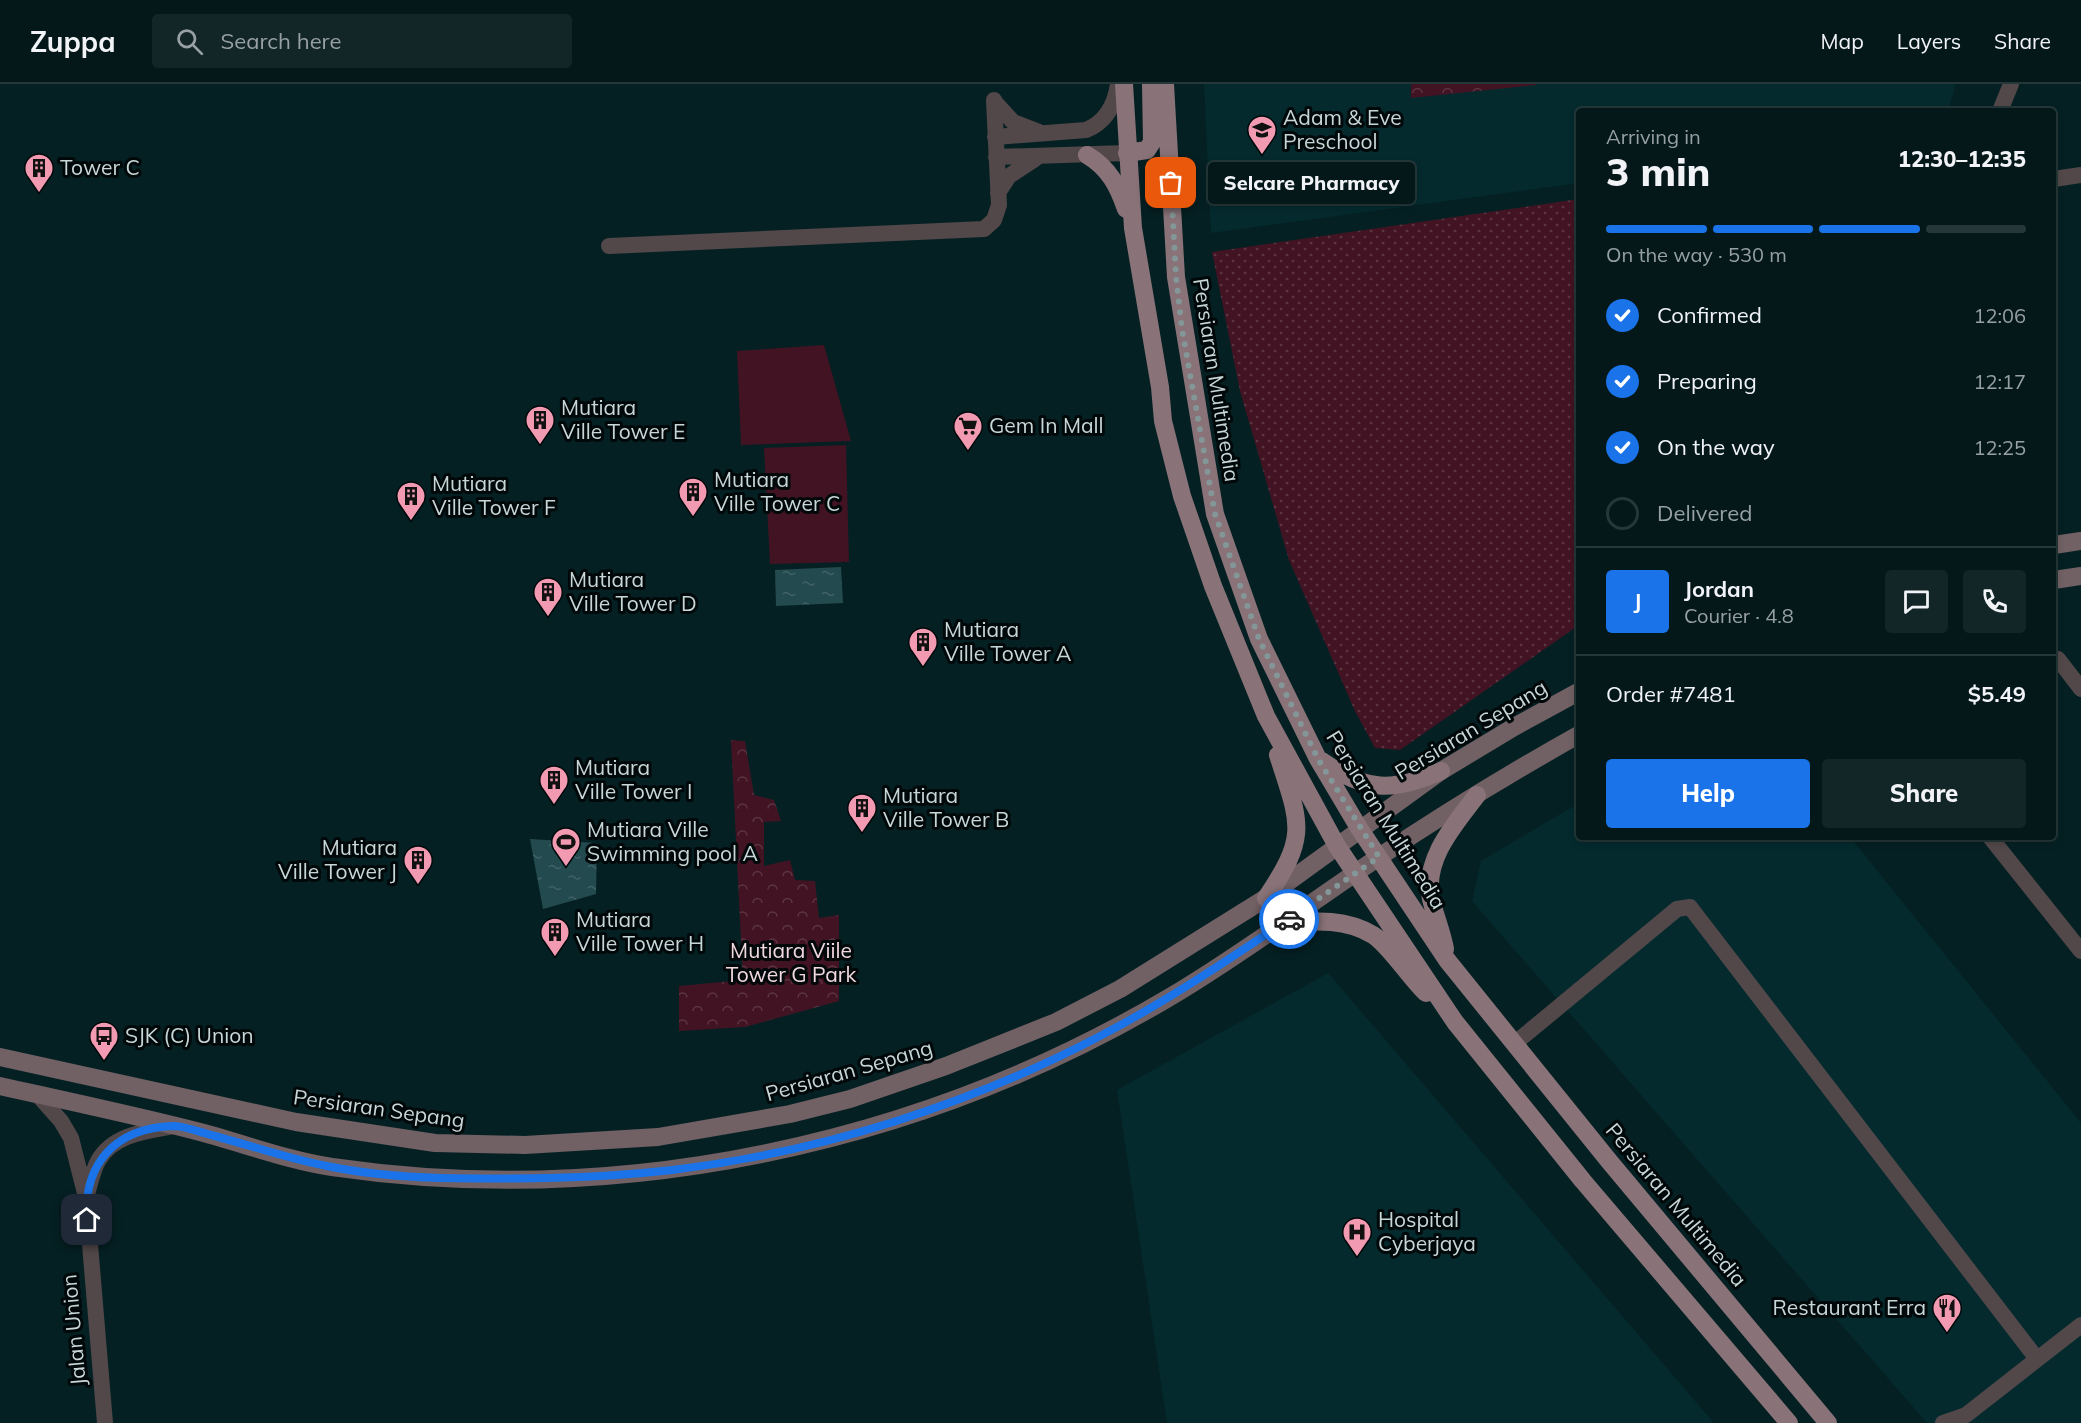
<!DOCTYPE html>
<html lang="en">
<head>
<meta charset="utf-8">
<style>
  body { margin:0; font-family:Mulish,sans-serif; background:#122527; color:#f1f3f6; height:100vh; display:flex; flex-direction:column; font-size:22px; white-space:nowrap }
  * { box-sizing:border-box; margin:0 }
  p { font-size:20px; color:#97a0a2 }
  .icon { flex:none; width:33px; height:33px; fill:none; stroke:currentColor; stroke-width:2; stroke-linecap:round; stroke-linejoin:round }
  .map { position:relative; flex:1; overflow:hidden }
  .drawer { position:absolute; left:1576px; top:24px; width:480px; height:732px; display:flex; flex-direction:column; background:#04181a; border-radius:6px; box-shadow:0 3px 9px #0003,0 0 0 2px #253739 }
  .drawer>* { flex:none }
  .pin { position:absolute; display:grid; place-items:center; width:51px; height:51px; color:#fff; margin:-26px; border-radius:12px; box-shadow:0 3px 9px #0006 }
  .courier { position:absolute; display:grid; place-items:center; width:60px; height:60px; margin:-30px; border:4px solid #1a73e8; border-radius:50%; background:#fff; color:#222; box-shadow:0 2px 8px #0007 }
  .bubble { position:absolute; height:42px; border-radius:6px; background:#04181a; box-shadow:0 3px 9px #0003,0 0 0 2px #253739; font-size:20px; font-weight:800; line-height:42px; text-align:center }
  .overview em { font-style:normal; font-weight:800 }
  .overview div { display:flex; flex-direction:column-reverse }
  .overview { display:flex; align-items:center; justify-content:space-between; height:102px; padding:0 30px }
  h1 { font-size:39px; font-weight:800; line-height:45px }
  .bar { display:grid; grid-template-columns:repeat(4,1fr); gap:9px 6px; align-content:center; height:72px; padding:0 30px }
  .bar i { height:8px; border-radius:4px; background:#253739 }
  .bar .active { background:#1a73e8 }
  .bar p { grid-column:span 4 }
  .line { display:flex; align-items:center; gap:15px; padding:0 30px; border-top:2px solid #253739 }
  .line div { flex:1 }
  .round { display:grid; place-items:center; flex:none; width:63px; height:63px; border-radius:6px; background:#122527 }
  ol { padding:0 30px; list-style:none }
  li { display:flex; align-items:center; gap:18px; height:66px }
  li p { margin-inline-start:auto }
  li .icon { padding:6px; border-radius:50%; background:#1a73e8; color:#fff; stroke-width:4 }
  li:last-child { color:#97a0a2 }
  li i { width:33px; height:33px; border:3px solid #253739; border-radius:50% }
  .cta { display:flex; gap:12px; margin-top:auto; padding:12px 30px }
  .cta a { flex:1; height:69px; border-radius:6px; background:#1a73e8; color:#fff; font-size:24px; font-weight:800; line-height:69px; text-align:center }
  .cta a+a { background:#122527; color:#f1f3f6 }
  header { display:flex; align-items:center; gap:36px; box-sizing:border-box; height:84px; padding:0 30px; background:#04181a; border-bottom:2px solid #253739 }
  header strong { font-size:28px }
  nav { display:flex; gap:33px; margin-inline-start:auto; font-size:21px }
  .search { width:420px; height:54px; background:#122527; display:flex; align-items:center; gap:15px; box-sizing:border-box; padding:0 21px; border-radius:6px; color:#97a0a2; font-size:22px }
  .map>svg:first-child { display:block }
  .built { fill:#042a2e }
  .grass { fill:url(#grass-dots) }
  .park { fill:url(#park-crowns) }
  .pitch { fill:#421323 }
  .water { fill:url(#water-ripples) }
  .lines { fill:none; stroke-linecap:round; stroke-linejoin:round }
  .street { stroke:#52484a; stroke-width:16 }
  .secondary { stroke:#716064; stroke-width:18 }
  .primary { stroke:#897378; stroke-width:18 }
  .done { stroke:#839698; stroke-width:6; stroke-dasharray:0 10.8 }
  .route { stroke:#1a73e8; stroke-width:8 }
  .labels { text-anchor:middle; stroke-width:6; stroke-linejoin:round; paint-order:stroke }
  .poi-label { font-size:21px; fill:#c7d6d7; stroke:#010809; text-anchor:start }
  .street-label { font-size:21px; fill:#c7d6d7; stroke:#010809 }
  .park-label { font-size:21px; fill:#f1d8de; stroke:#010809 }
</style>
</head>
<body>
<header>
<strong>Zuppa</strong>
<div class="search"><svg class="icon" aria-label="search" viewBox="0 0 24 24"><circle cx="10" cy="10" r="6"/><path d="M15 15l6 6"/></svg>Search here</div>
<nav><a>Map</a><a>Layers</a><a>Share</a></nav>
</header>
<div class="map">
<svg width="2081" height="1339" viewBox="0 0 2081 1339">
  <defs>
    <pattern id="grass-dots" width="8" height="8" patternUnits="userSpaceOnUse" patternTransform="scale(1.5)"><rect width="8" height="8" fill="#421323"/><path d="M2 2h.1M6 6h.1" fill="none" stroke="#5c3542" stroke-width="1.8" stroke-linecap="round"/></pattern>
    <pattern id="park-crowns" width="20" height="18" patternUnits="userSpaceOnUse" patternTransform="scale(1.5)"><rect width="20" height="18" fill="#421323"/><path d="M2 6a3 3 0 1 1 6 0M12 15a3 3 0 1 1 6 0" fill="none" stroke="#5c3542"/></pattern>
    <pattern id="water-ripples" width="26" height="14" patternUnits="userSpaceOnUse" patternTransform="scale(1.5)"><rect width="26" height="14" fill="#234a4e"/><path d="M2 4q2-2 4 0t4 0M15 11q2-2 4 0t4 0" fill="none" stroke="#416367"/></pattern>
  </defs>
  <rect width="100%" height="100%" fill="#052023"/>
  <path class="built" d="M 1204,0 L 1956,0 L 1948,27 L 1580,27 L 1579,99 L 1211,149 Z
    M 1579,719 L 1580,753 L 1850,753 L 2081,1039 L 2081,1339 L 1927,1339 L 1472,817 L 1481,777 Z
    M 1328,889 L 1714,1339 L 1167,1339 L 1117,1006 Z"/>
  <path class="grass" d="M 1579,115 L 1579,541 L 1400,666 L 1375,664 L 1355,627 L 1289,476 L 1240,307 L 1212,168 Z"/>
  <path class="park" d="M 1411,0 L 1536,0 L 1536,1 L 1411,14 Z
    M 731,656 L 745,657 L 754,711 L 774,716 L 781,737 L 764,738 L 764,782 L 790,776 L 795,796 L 815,797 L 819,834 L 839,831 L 839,917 L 745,943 L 679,947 L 679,902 L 743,896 Z"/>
  <path class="pitch" d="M 824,261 L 851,357 L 741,361 L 737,267 Z
    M 846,361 L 849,478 L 770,480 L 764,364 Z"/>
  <path class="water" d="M 841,483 L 843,519 L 776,522 L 775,486 Z
    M 530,755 L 597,759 L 596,810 L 543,825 Z"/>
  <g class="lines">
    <path class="street" d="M 994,17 L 1013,38 L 1039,48
      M 2000,27 L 2011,0
      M 995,53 L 1086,46 C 1106,38 1115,21 1118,0
      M 996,73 L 1127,69
      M 2054,95 L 2081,91
      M 998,109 L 1009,92 L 1035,75
      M 609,162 L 984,145 L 994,136 L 999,121 L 994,16
      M 2058,575 L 2081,605
      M 1990,753 L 2081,867
      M 1514,960 L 1677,825 L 1690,823 L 2037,1275
      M 37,1010 L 61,1037 L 71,1054 L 86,1113 C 90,1102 92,1088 98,1077 C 113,1050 147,1047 174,1042
      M 86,1113 L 105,1339
      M 1943,1339 L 1966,1331 L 2081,1241"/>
    <path class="secondary" d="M 2054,461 L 2081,457
      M 2054,496 L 2081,492
      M 0,973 L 296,1038 L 435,1059 L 525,1061 L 658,1053 L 790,1030 L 850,1015 L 946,982 L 1056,938 L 1120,905 L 1266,814 L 1441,687 L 1514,643 L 1580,607
      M 0,1002 C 67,1017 134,1031 200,1048 C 242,1059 290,1077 332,1083 C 621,1125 920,1061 1170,913 C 1241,871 1307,821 1376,775 C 1442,731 1510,689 1580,650"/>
    <path class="primary" d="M 1124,0 L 1133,144 L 1160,303 L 1163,337 L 1182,412 L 1213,502 L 1266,632 L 1337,762 L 1455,938 L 1583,1097 L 1789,1339
      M 1165,0 L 1176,193 L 1215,430 L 1259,555 L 1318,675 L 1359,744 L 1447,876 L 1609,1077 L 1828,1339
      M 1127,69 L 1147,66 L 1152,58 L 1151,0
      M 1087,71 C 1109,84 1118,102 1126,125
      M 1322,677 C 1365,708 1394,708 1441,687
      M 1266,814 C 1309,751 1300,740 1278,671
      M 1283,839 C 1314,837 1345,834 1373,851 C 1388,860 1411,895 1426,909
      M 1445,865 C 1442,848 1435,832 1431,815 C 1423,775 1455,740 1477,711"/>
  </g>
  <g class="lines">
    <path class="done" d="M 1171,99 L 1176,193 L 1182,245 L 1215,430 L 1259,555 L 1318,675 L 1379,773 L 1289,835"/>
    <path class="route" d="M 87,1136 C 83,1080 115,1044 173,1042 C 185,1042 199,1048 211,1051 C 250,1061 288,1075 327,1082 C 360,1089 406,1093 440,1094 C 517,1095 595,1095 672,1086 C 821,1068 970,1021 1102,951 C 1167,917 1228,876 1289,835"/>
  </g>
  <defs>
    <g id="school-pin" transform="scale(1.5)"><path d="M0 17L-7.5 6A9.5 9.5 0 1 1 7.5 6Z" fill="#f19ab1" stroke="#010809"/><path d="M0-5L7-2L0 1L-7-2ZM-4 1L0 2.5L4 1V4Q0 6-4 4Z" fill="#111"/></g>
    <g id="building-pin" transform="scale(1.5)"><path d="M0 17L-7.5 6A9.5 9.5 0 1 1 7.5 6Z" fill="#f19ab1" stroke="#010809"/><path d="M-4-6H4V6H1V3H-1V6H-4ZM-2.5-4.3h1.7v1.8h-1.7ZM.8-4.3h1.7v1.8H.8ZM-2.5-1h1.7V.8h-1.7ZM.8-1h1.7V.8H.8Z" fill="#111"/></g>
    <g id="supermarket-pin" transform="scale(1.5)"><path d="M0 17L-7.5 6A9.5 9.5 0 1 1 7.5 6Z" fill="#f19ab1" stroke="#010809"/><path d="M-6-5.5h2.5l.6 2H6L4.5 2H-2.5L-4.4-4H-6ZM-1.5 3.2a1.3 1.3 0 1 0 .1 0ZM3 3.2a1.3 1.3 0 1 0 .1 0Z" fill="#111"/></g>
    <g id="stadium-pin" transform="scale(1.5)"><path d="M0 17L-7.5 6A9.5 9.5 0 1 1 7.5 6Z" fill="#f19ab1" stroke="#010809"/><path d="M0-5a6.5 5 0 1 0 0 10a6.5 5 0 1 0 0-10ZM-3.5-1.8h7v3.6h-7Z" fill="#111"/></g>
    <g id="bus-pin" transform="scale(1.5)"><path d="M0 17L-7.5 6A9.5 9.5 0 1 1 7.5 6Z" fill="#f19ab1" stroke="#010809"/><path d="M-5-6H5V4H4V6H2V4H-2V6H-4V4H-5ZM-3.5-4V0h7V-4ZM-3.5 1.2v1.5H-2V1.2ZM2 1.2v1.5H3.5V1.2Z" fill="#111"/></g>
    <g id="hospital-pin" transform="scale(1.5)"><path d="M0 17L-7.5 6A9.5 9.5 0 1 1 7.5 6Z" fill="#f19ab1" stroke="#010809"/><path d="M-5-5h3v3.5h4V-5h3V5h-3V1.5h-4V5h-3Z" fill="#111"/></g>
    <g id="restaurant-pin" transform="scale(1.5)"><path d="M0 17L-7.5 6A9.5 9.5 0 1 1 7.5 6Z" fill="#f19ab1" stroke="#010809"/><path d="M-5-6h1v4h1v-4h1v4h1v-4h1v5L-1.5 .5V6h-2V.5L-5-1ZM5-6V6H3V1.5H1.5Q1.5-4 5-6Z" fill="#111"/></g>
  </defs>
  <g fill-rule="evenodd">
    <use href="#school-pin" x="1262" y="46"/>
    <use href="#building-pin" x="39" y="84"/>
    <use href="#building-pin" x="540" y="336"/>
    <use href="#supermarket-pin" x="968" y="342"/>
    <use href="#building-pin" x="693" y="408"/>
    <use href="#building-pin" x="411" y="412"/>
    <use href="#building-pin" x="548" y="508"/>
    <use href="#building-pin" x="923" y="558"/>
    <use href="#building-pin" x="554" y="696"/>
    <use href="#building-pin" x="862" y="724"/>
    <use href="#stadium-pin" x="566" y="758"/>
    <use href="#building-pin" x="418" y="776"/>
    <use href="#building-pin" x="555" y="848"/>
    <use href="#bus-pin" x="104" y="952"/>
    <use href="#hospital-pin" x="1357" y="1148"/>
    <use href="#restaurant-pin" x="1947" y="1224"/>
  </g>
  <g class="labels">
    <g class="poi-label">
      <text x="1283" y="41">Adam &amp; Eve<tspan x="1283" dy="24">Preschool</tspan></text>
      <text x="60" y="91">Tower C</text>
      <text x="561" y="331">Mutiara<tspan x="561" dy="24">Ville Tower E</tspan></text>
      <text x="989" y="349">Gem In Mall</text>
      <text x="714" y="403">Mutiara<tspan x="714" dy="24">Ville Tower C</tspan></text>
      <text x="432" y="407">Mutiara<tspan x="432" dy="24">Ville Tower F</tspan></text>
      <text x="569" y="503">Mutiara<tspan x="569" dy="24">Ville Tower D</tspan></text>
      <text x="944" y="553">Mutiara<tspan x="944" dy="24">Ville Tower A</tspan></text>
      <text x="575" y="691">Mutiara<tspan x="575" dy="24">Ville Tower I</tspan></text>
      <text x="883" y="719">Mutiara<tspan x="883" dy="24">Ville Tower B</tspan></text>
      <text x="587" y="753">Mutiara Ville<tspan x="587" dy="24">Swimming pool A</tspan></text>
      <text x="397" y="771" text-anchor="end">Mutiara<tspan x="397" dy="24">Ville Tower J</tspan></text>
      <text x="576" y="843">Mutiara<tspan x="576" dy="24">Ville Tower H</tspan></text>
      <text x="125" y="959">SJK (C) Union</text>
      <text x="1378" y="1143">Hospital<tspan x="1378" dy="24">Cyberjaya</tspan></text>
      <text x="1926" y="1231" text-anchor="end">Restaurant Erra</text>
    </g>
    <g class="street-label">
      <text transform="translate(1216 296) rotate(81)" y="7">Persiaran Multimedia</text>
      <text transform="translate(1471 646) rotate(-31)" y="7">Persiaran Sepang</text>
      <text transform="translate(1386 736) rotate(58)" y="7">Persiaran Multimedia</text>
      <text transform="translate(849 987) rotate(-16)" y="7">Persiaran Sepang</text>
      <text transform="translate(379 1025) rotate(8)" y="7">Persiaran Sepang</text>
      <text transform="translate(1676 1121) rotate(50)" y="7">Persiaran Multimedia</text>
      <text transform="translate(74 1246) rotate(-95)" y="7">Jalan Union</text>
    </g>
    <g class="park-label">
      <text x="791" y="874">Mutiara Viile<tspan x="791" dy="24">Tower G Park</tspan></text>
    </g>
  </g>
</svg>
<div class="pin" style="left:1171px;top:99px;background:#ea580c"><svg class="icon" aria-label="bag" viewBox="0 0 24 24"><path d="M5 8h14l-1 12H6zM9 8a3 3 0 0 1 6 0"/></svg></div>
<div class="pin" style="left:87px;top:1136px;background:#1f2937"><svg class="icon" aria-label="home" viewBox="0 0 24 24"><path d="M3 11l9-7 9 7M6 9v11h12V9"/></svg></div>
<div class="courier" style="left:1289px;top:835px"><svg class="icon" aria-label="car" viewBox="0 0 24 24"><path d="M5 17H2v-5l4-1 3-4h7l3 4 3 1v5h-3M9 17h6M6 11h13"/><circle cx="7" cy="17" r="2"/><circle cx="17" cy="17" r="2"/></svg></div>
<div class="bubble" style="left:1208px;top:78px;width:207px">Selcare Pharmacy</div>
<section class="drawer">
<div class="overview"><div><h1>3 min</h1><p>Arriving in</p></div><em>12:30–12:35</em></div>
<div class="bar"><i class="active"></i><i class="active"></i><i class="active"></i><i></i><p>On the way · 530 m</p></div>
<ol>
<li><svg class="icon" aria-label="check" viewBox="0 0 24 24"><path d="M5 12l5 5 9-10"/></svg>Confirmed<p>12:06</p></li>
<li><svg class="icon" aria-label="check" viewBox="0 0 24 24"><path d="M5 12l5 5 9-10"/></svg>Preparing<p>12:17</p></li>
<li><svg class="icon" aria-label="check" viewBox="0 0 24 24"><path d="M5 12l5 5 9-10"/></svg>On the way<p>12:25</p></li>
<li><i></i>Delivered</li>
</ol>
<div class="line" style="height:108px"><b class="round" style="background:#1a73e8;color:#fff">J</b><div><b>Jordan</b><p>Courier · 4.8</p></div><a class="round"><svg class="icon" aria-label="chat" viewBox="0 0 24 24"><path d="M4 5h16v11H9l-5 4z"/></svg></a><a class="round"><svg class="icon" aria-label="phone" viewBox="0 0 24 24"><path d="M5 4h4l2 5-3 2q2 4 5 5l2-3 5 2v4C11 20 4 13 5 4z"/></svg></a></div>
<div class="line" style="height:78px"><div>Order #7481</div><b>$5.49</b></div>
<div class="cta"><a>Help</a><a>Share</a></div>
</section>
</div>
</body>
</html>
